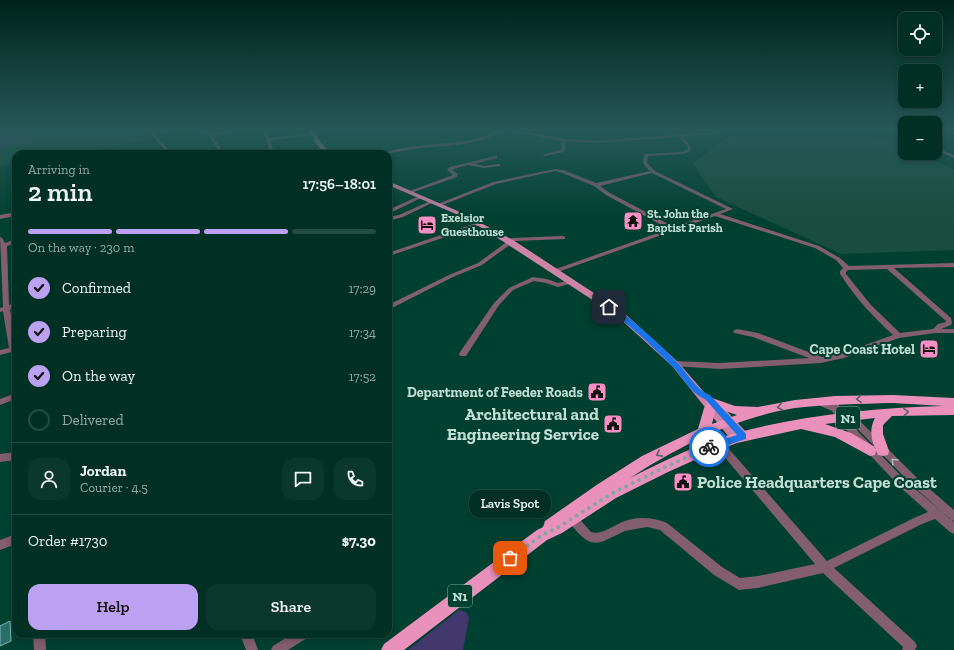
<!DOCTYPE html>
<html lang="en">
<head>
<meta charset="utf-8">
<style>
  body { margin:0; font-family:"Zilla Slab",serif; background:#0a382c; color:#f1f3f6; height:100vh; display:flex; flex-direction:column; font-size:15px; white-space:nowrap }
  * { box-sizing:border-box; margin:0 }
  p { font-size:13px; color:#95a9a6 }
  .icon { flex:none; width:22px; height:22px; fill:none; stroke:currentColor; stroke-width:2; stroke-linecap:round; stroke-linejoin:round }
  .map { position:relative; flex:1; overflow:hidden }
  .details { position:absolute; left:12px; top:150px; width:380px; height:488px; display:flex; flex-direction:column; background:#003024; border-radius:12px; box-shadow:0 2px 6px #0003,0 0 0 1px #224b41 }
  .details>* { flex:none }
  .tools { position:absolute; left:898px; top:12px; display:grid; gap:8px }
  .tools a { display:grid; place-items:center; width:44px; height:44px; border-radius:8px; background:#003024; box-shadow:0 2px 6px #0003,0 0 0 1px #224b41; font-size:20px }
  .pin { position:absolute; display:grid; place-items:center; width:34px; height:34px; color:#fff; margin:-17px; border-radius:8px; box-shadow:0 2px 6px #0006 }
  .courier { position:absolute; display:grid; place-items:center; width:40px; height:40px; margin:-20px; border:3px solid #1a73e8; border-radius:50%; background:#fff; color:#222; box-shadow:0 1px 5px #0007 }
  .bubble { position:absolute; height:28px; border-radius:12px; background:#003024; box-shadow:0 2px 6px #0003,0 0 0 1px #224b41; font-size:13px; font-weight:600; line-height:28px; text-align:center }
  .summary em { font-style:normal; font-weight:600 }
  .summary div { display:flex; flex-direction:column-reverse }
  .summary { display:flex; align-items:center; justify-content:space-between; height:68px; padding:0 16px }
  h1 { font-size:26px; font-weight:600; line-height:30px }
  .bar { display:grid; grid-template-columns:repeat(4,1fr); gap:6px 4px; align-content:center; height:48px; padding:0 16px }
  .bar i { height:5px; border-radius:3px; background:#224b41 }
  .bar .selected { background:#bca0f2 }
  .bar p { grid-column:span 4 }
  .line { display:flex; align-items:center; gap:10px; padding:0 16px; border-top:1px solid #224b41 }
  .line div { flex:1 }
  .round { display:grid; place-items:center; flex:none; width:42px; height:42px; border-radius:12px; background:#0a382c }
  ol { padding:0 16px; list-style:none }
  li { display:flex; align-items:center; gap:12px; height:44px }
  li p { margin-inline-start:auto }
  li .icon { padding:4px; border-radius:50%; background:#bca0f2; color:#111; stroke-width:4 }
  li:last-child { color:#95a9a6 }
  li i { width:22px; height:22px; border:2px solid #224b41; border-radius:50% }
  .action { display:flex; gap:8px; margin-top:auto; padding:8px 16px }
  .action a { flex:1; height:46px; border-radius:12px; background:#bca0f2; color:#111; font-size:16px; font-weight:600; line-height:46px; text-align:center }
  .action a+a { background:#0a382c; color:#f1f3f6 }
  .map>svg:first-child { display:block }
  .built { fill:#194d3d }
  .green { fill:#42386e }
  .building { fill:#2d6e6a; stroke:#78b9b4 }
  .lines { fill:none; stroke-linecap:round; stroke-linejoin:round }
  .minor { fill:#825e6e; fill-rule:evenodd }
  .major { fill:#cc83a6; fill-rule:evenodd }
  .highway { fill:#e991bb; fill-rule:evenodd }
  .oneway { stroke:#5d6068 }
  .oneway2 { stroke:#afb8b5 }
  .route { fill:#1a73e8 }
  .done { stroke:#7ea79a; stroke-width:4; stroke-dasharray:0 7.2 }
  .labels { text-anchor:middle; stroke-width:4; stroke-linejoin:round; paint-order:stroke }
  .far-poi-label { font-size:12px; font-weight:bold; fill:#c2ded3; stroke:#004030; text-anchor:start }
  .shield { fill:#004030; stroke:#88afa2; stroke-width:1 }
  .shield-label { font-size:13px; font-weight:bold; fill:#c2ded3 }
  .poi-label { font-size:14px; font-weight:bold; fill:#c2ded3; stroke:#004030; text-anchor:end }
  .near-poi-label { font-size:17px; font-weight:bold; fill:#c2ded3; stroke:#004030; text-anchor:end }
</style>
</head>
<body>
<div class="map">
<svg width="954" height="650" viewBox="0 0 954 650">
  <rect width="100%" height="100%" fill="#004030"/>
  <path class="built" d="M 6,129 L 143,129 L 152,139 L 67,154 L 16,154 L 16,163 L 0,166 L 0,130 Z
    M 729,136 L 892,139 L 905,145 L 905,153 L 920,153 L 954,170 L 954,250 L 841,254 L 716,197 L 693,163 Z"/>
  <path class="green" d="M 20,129 L 30,129 L 30,141 L 0,147 L 0,133 Z
    M 459,610 L 466,612 L 469,618 L 463,650 L 408,650 Z"/>
  <path class="building" d="M 10,621 L 11,641 L 0,646 L 0,626 Z"/>
  <g class="lines">
    <path class="minor" d="M 146,129 L 151,129 L 155,133 L 176,129 L 187,129 L 156,135 L 163,144 L 173,154 L 169,154 C 160,146 155,137 146,129 Z
      M 197,129 C 203,129 208,134 213,133 C 225,132 237,129 250,129 L 212,136 L 225,154 L 221,154 L 209,136 Z
      M 262,129 L 266,129 L 270,138 L 313,133 L 315,134 L 313,135 L 271,140 L 271,144 L 275,154 L 271,154 C 268,145 266,138 262,129 Z
      M 500,129 L 514,129 L 564,139 L 597,141 L 713,132 L 716,129 L 721,129 L 714,134 L 683,137 L 690,145 L 691,151 L 683,154 L 648,156 L 647,163 L 655,171 L 733,209 L 720,214 L 819,246 L 840,258 L 849,266 L 954,263 L 954,267 L 894,268 L 951,318 L 952,323 L 951,325 L 941,329 L 954,329 L 954,333 L 935,333 L 899,338 L 844,358 L 821,363 L 720,369 L 672,366 L 671,364 L 672,362 L 675,361 L 720,363 L 809,358 L 753,337 L 734,333 L 733,331 L 737,329 L 758,333 L 822,357 L 840,354 L 893,335 C 873,317 855,297 840,274 L 840,271 L 843,268 L 836,260 L 815,248 L 715,216 L 555,273 L 553,272 L 552,271 L 553,270 L 669,229 L 606,195 L 594,186 L 560,172 L 555,171 L 496,184 L 440,206 L 435,205 L 493,182 L 555,169 L 563,170 L 596,183 L 650,171 C 644,166 641,162 645,154 L 682,152 L 688,149 L 686,145 L 679,137 L 597,143 L 566,141 L 564,152 L 545,156 L 543,155 L 544,154 L 561,150 L 562,141 L 504,130 C 477,147 445,145 414,149 C 403,150 392,154 381,154 C 387,151 395,150 402,148 C 435,142 470,146 500,129 ZM 652,173 L 726,209 L 674,227 L 610,193 L 600,186 ZM 887,269 L 946,321 L 946,322 L 938,324 L 933,329 L 900,333 L 871,305 L 846,274 L 846,272 L 848,270 Z
      M 892,129 L 898,129 L 905,133 L 905,135 Z
      M 943,129 L 949,129 L 954,132 L 954,134 Z
      M 935,147 L 954,155 L 954,158 L 935,150 Z
      M 495,156 L 497,156 L 497,158 L 474,164 L 484,166 L 498,164 L 500,164 L 500,166 L 484,168 L 468,165 L 454,169 L 452,170 L 458,174 L 457,177 L 411,193 L 407,192 L 453,175 L 447,170 L 450,167 Z
      M 419,196 L 423,197 L 388,214 L 388,210 Z
      M 430,201 L 434,202 L 403,217 L 388,221 L 388,217 L 399,215 Z
      M 16,212 L 16,216 L 0,219 L 0,215 Z
      M 479,222 L 481,223 L 481,225 L 392,255 L 388,255 L 388,253 Z
      M 563,236 L 565,237 L 565,239 L 515,241 L 482,265 L 453,277 L 388,310 L 388,305 L 449,275 L 478,263 L 512,238 Z
      M 0,237 L 2,238 L 5,243 L 16,239 L 16,243 L 7,246 L 9,305 L 16,303 L 16,307 L 10,309 L 16,344 L 16,351 L 0,355 L 0,350 L 9,348 L 3,311 L 0,312 L 0,308 L 3,307 Z
      M 533,277 L 547,279 L 558,283 L 571,280 L 574,282 L 573,283 L 558,287 L 546,283 L 534,281 L 513,290 L 499,305 L 466,356 L 460,356 L 459,354 L 460,352 L 494,303 L 509,288 Z
      M 16,393 L 16,399 L 0,405 L 0,399 Z
      M 835,397 L 838,398 L 839,400 L 839,407 L 854,415 L 918,479 L 954,510 L 954,521 L 950,519 L 912,485 L 848,419 L 844,417 L 907,482 L 954,522 L 954,534 L 950,532 L 935,519 L 922,524 L 834,568 L 915,642 L 917,646 L 915,650 L 902,650 L 903,647 L 823,573 L 758,588 L 739,590 L 714,575 L 660,530 L 647,527 L 625,531 L 604,541 C 587,548 578,532 568,521 L 567,518 L 568,515 L 572,513 L 576,515 L 591,532 C 602,535 611,527 620,523 C 635,516 652,517 667,523 L 722,567 L 740,578 L 758,576 L 815,564 L 716,447 L 715,444 L 716,441 L 719,440 L 722,441 L 827,561 L 914,518 L 928,512 L 901,488 L 837,420 L 832,411 L 816,404 L 815,402 L 816,400 L 819,399 L 831,404 L 832,398 Z
      M 16,452 L 16,460 L 0,462 L 0,454 Z
      M 16,534 L 16,544 L 0,550 L 0,540 Z
      M 33,634 L 45,634 L 46,650 L 34,650 Z
      M 240,634 L 252,634 L 258,650 L 246,650 Z
      M 292,634 L 309,634 L 307,638 L 288,650 L 271,650 L 273,646 Z"/>
    <path class="major" d="M 309,129 L 314,129 L 319,140 L 331,154 L 325,154 L 314,141 Z
      M 388,181 L 460,212 L 481,223 L 513,240 L 623,312 L 678,362 L 716,406 L 722,406 L 747,433 L 749,436 L 747,439 L 741,440 L 736,443 L 732,441 L 672,366 L 617,316 L 507,244 L 477,225 L 456,214 L 388,185 Z"/>
    <path class="highway" d="M 893,395 L 954,398 L 954,415 L 892,416 L 883,425 L 883,434 L 889,451 L 888,455 L 883,456 L 878,455 C 872,442 868,431 875,418 L 825,424 L 851,433 L 875,447 L 876,451 L 875,455 L 870,456 L 835,437 L 801,429 L 737,443 L 708,454 L 668,472 L 616,498 L 562,533 L 547,540 L 404,650 L 381,650 L 384,644 L 537,530 L 543,527 L 545,521 L 598,484 L 642,456 L 698,429 L 704,408 L 707,404 L 706,402 L 708,399 L 712,398 L 735,406 L 758,407 L 795,400 L 835,396 ZM 893,403 L 943,406 C 873,408 803,415 736,433 C 699,443 664,461 630,478 C 679,446 737,417 795,408 C 828,404 860,404 893,403 ZM 716,408 L 737,415 L 712,424 Z"/>
  </g>
  <defs><path id="oneway-chevron" d="M-2-3.5L2.5 0L-2 3.5" fill="none" stroke-width="1.6" stroke-linecap="round" stroke-linejoin="round"/></defs>
  <g class="oneway">
    <use href="#oneway-chevron" transform="translate(859 399) rotate(178)"/>
    <use href="#oneway-chevron" transform="translate(780 407) rotate(168)"/>
    <use href="#oneway-chevron" transform="translate(906 412) rotate(-2)"/>
    <use href="#oneway-chevron" transform="translate(659 454) rotate(152)"/>
  </g>
  <use class="oneway2" href="#oneway-chevron" transform="translate(894 461) rotate(-135)"/>
  <linearGradient id="sky" x2="0" y2="1"><stop stop-color="#00231a"/><stop offset="0.59" stop-color="#265959"/><stop offset="1" stop-color="#265959" stop-opacity="0"/></linearGradient>
  <rect width="954" height="220" fill="url(#sky)"/>
  <path class="route" d="M 606,305 C 618,304 668,352 678,363 C 688,374 696,390 710,395 L 746,434 L 746,439 L 709,451 L 706,450 L 705,447 L 706,445 L 737,435 L 705,399 C 690,393 682,376 671,365 C 650,344 630,325 606,308 Z"/>
  <g class="lines">
    <path class="done" d="M 510,558 L 542,535 L 557,528 L 611,494 L 663,468 L 709,447"/>
  </g>
  <defs>
    <g id="temple-square" transform="scale(1)"><rect x="-9" y="-9" width="18" height="18" rx="4" fill="#fb8fc4" stroke="#004030"/><path d="M0-6L5-2H3V0L6.5 2.5H4V6H1.5V3h-3V6H-4V2.5H-6.5L-3 0V-2H-5Z" fill="#111"/></g>
    <g id="hotel-square" transform="scale(1)"><rect x="-9" y="-9" width="18" height="18" rx="4" fill="#fb8fc4" stroke="#004030"/><path d="M-6-4.5h1.5V1H6V5H4.5V3h-9V5H-6ZM-4 0a1.8 1.8 0 1 1 3.6 0ZM.5 0V-2.5h3Q6-2.5 6 0Z" fill="#111"/></g>
    <g id="civic-square" transform="scale(1)"><rect x="-9" y="-9" width="18" height="18" rx="4" fill="#fb8fc4" stroke="#004030"/><path d="M-.6-6.5H3V-4.5H.6V-3L4-1V1h2V6H-6V1h2V-1L-.6-3ZM-1.2 2.5V6h2.4V2.5Z" fill="#111"/></g>
  </defs>
  <g fill-rule="evenodd">
    <use href="#temple-square" x="633" y="221"/>
    <use href="#hotel-square" x="427" y="225"/>
    <use href="#hotel-square" x="929" y="349"/>
    <use href="#civic-square" x="597" y="392"/>
    <use href="#civic-square" x="613" y="424"/>
    <use href="#civic-square" x="683" y="482"/>
  </g>
  <g class="labels">
    <g class="far-poi-label">
      <text x="647" y="218">St. John the<tspan x="647" dy="14">Baptist Parish</tspan></text>
      <text x="441" y="222">Exelsior<tspan x="441" dy="14">Guesthouse</tspan></text>
    </g>
    <g class="shield">
      <rect x="836" y="407" width="24" height="22" rx="3"/>
      <rect x="448" y="585" width="24" height="22" rx="3"/>
    </g>
    <g class="shield-label">
      <text x="848" y="423">N1</text>
      <text x="460" y="601">N1</text>
    </g>
    <g class="poi-label">
      <text x="915" y="354">Cape Coast Hotel</text>
      <text x="583" y="397">Department of Feeder Roads</text>
    </g>
    <g class="near-poi-label">
      <text x="599" y="420">Architectural and<tspan x="599" dy="20">Engineering Service</tspan></text>
      <text x="697" y="488" text-anchor="start">Police Headquarters Cape Coast</text>
    </g>
  </g>
</svg>
<div class="tools">
<a><svg class="icon" aria-label="locate" viewBox="0 0 24 24"><circle cx="12" cy="12" r="6"/><path d="M12 2v4M12 18v4M2 12h4M18 12h4"/></svg></a>
<a>+</a>
<a>−</a>
</div>
<div class="pin" style="left:510px;top:558px;background:#ea580c"><svg class="icon" aria-label="bag" viewBox="0 0 24 24"><path d="M5 8h14l-1 12H6zM9 8a3 3 0 0 1 6 0"/></svg></div>
<div class="pin" style="left:609px;top:307px;background:#1f2937"><svg class="icon" aria-label="home" viewBox="0 0 24 24"><path d="M3 11l9-7 9 7M6 9v11h12V9"/></svg></div>
<div class="courier" style="left:709px;top:447px"><svg class="icon" aria-label="bike" viewBox="0 0 24 24"><circle cx="6" cy="16" r="4"/><circle cx="18" cy="16" r="4"/><path d="M6 16l4-8h5l3 8M10 8l3 8H6M13 5h3"/></svg></div>
<div class="bubble" style="left:469px;top:490px;width:82px">Lavis Spot</div>
<section class="details">
<div class="summary"><div><h1>2 min</h1><p>Arriving in</p></div><em>17:56–18:01</em></div>
<div class="bar"><i class="selected"></i><i class="selected"></i><i class="selected"></i><i></i><p>On the way · 230 m</p></div>
<ol>
<li><svg class="icon" aria-label="check" viewBox="0 0 24 24"><path d="M5 12l5 5 9-10"/></svg>Confirmed<p>17:29</p></li>
<li><svg class="icon" aria-label="check" viewBox="0 0 24 24"><path d="M5 12l5 5 9-10"/></svg>Preparing<p>17:34</p></li>
<li><svg class="icon" aria-label="check" viewBox="0 0 24 24"><path d="M5 12l5 5 9-10"/></svg>On the way<p>17:52</p></li>
<li><i></i>Delivered</li>
</ol>
<div class="line" style="height:72px"><a class="round"><svg class="icon" aria-label="person" viewBox="0 0 24 24"><circle cx="12" cy="8" r="4"/><path d="M4 21q1-7 8-7t8 7"/></svg></a><div><b>Jordan</b><p>Courier · 4.5</p></div><a class="round"><svg class="icon" aria-label="chat" viewBox="0 0 24 24"><path d="M4 5h16v11H9l-5 4z"/></svg></a><a class="round"><svg class="icon" aria-label="phone" viewBox="0 0 24 24"><path d="M5 4h4l2 5-3 2q2 4 5 5l2-3 5 2v4C11 20 4 13 5 4z"/></svg></a></div>
<div class="line" style="height:52px"><div>Order #1730</div><b>$7.30</b></div>
<div class="action"><a>Help</a><a>Share</a></div>
</section>
</div>
</body>
</html>
